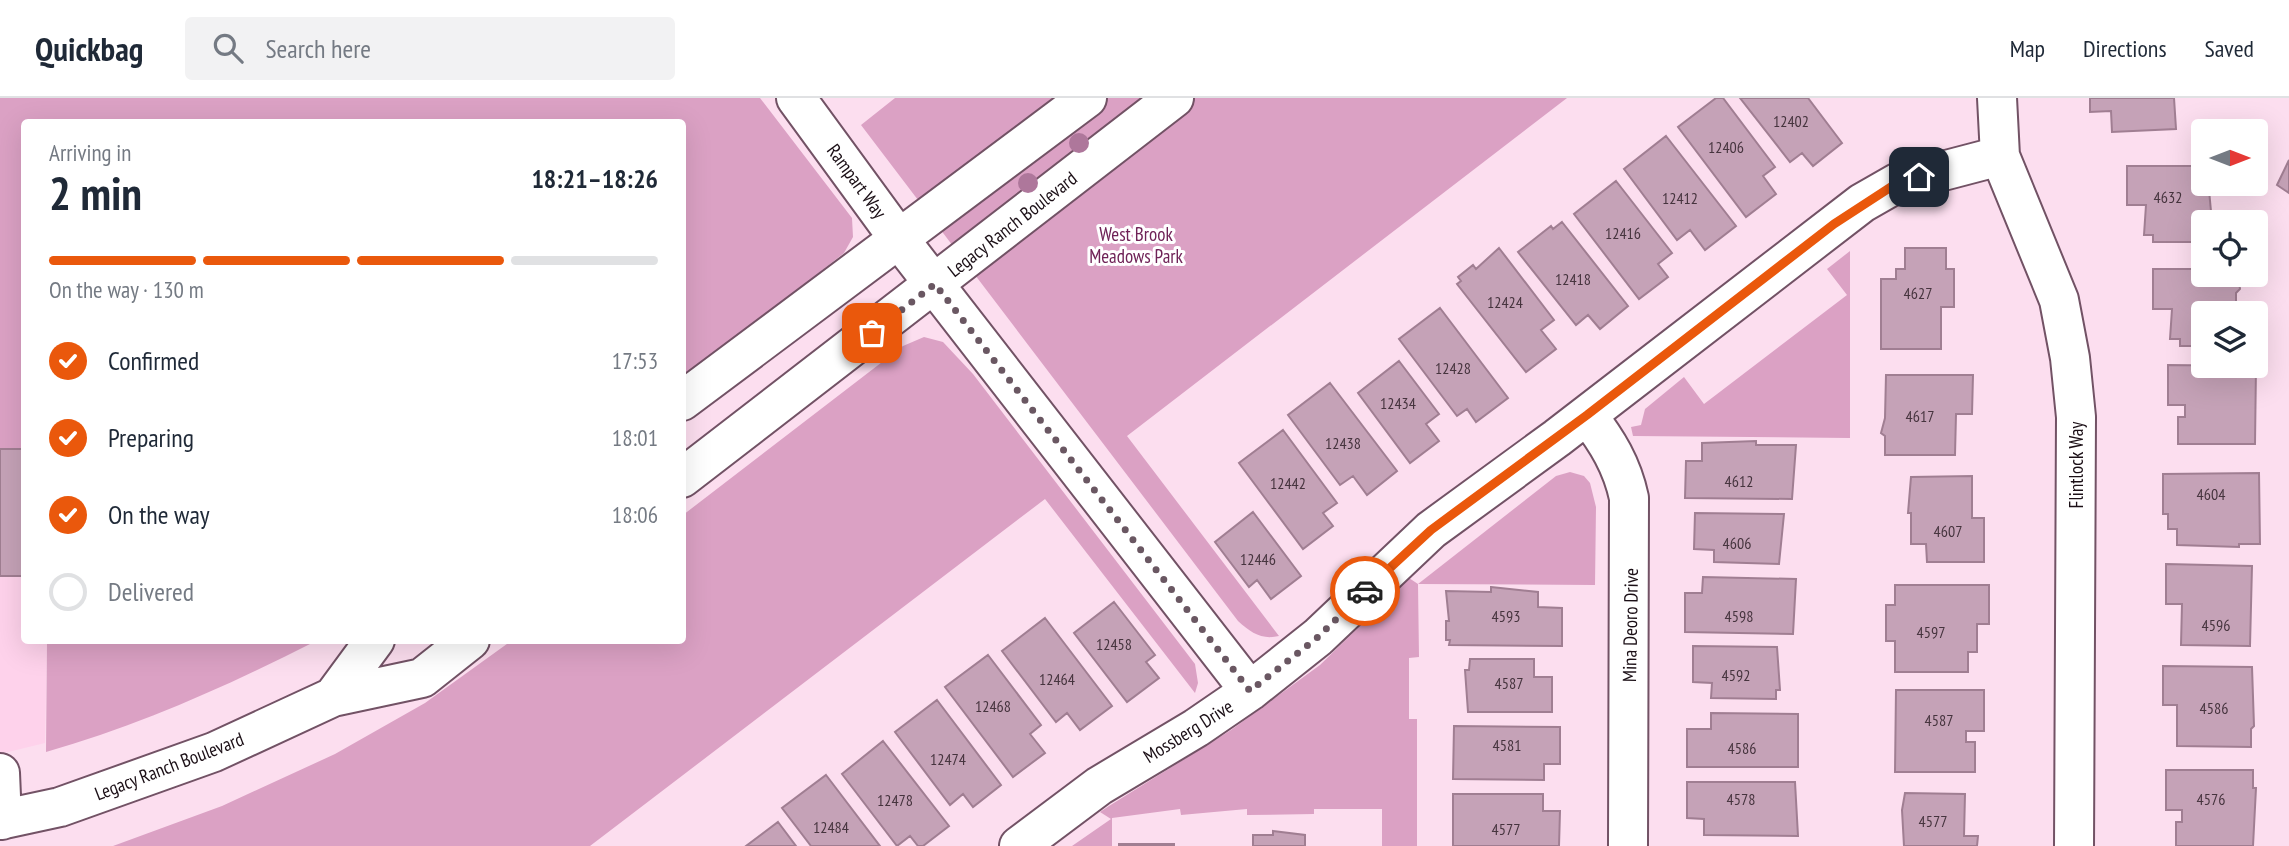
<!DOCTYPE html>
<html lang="en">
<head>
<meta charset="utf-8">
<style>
  body { margin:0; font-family:"PT Sans Narrow",sans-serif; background:#f2f2f3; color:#1f2937; height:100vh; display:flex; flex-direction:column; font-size:26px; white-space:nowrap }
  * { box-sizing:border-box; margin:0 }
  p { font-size:23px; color:#747a83 }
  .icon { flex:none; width:38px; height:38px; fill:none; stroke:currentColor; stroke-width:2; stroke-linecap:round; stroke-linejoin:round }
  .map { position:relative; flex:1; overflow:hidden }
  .side { position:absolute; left:21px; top:21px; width:665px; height:525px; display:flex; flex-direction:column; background:#fff; border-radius:7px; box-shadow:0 7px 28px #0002 }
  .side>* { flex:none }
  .needle { width:46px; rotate:90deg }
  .tools { position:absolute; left:2191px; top:21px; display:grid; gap:14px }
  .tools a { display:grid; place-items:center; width:77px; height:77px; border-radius:7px; background:#fff; box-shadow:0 7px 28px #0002; font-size:35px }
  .pin { position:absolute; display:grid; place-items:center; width:60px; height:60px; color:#fff; margin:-30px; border-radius:14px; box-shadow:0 4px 10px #0006 }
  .courier { position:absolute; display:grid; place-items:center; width:70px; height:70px; margin:-35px; border:5px solid #ea580c; border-radius:50%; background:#fff; color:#222; box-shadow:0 2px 9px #0007 }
  .summary em { font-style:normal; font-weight:700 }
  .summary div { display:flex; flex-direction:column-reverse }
  .summary { display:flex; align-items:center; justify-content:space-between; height:119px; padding:0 28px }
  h1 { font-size:46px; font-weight:700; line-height:52px }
  .bar { display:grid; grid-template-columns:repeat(4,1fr); gap:10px 7px; align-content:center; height:84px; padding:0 28px }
  .bar i { height:9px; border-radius:5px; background:#e0e1e3 }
  .bar .on { background:#ea580c }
  .bar p { grid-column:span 4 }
  ol { padding:0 28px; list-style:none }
  li { display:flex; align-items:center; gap:21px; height:77px }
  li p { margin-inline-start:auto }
  li .icon { padding:7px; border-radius:50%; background:#ea580c; color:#fff; stroke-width:4 }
  li:last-child { color:#747a83 }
  li i { width:38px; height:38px; border:4px solid #e0e1e3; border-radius:50% }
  header { display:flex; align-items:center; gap:42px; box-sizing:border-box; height:98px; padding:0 35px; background:#fff; border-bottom:2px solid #e0e1e3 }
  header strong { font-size:33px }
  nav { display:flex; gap:38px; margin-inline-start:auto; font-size:24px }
  .search { width:490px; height:63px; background:#f2f2f3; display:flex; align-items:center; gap:18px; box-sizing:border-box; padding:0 24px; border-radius:7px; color:#747a83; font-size:26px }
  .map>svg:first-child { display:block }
  .built { fill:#fed2eb }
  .green { fill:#dba1c4 }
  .building { fill:#c5a2b7; stroke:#a07e92; stroke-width:2 }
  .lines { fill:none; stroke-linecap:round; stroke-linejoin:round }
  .minor-casing { stroke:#725265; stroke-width:42 }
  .minor { stroke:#fff; stroke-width:38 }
  .tree { fill:#ae779b }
  .done { stroke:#6a5762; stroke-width:7; stroke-dasharray:0 12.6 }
  .route { stroke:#ea580c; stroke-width:9 }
  .labels { text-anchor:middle; stroke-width:6; stroke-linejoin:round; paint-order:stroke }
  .number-label { font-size:16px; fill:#46343e }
  .street-label { font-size:19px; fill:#1b0f16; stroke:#fff }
  .park-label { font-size:19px; fill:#6f2257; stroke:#fff }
</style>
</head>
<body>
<header>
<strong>Quickbag</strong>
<div class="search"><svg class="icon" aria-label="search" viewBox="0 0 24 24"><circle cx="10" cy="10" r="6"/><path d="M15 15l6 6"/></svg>Search here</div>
<nav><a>Map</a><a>Directions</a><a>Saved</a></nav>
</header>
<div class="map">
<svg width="2289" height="748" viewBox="0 0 2289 748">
  <rect width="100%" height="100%" fill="#fcdeef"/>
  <path class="built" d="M 0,252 L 24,252 L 24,542 L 47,543 L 45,645 L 0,656 Z"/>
  <path class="green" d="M 0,0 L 760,0 L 852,120 L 853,139 L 844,155 L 683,282 L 682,24 L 24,24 L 24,351 L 0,351 Z
    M 895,0 L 1567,0 L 1127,338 L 1279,538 C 1262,542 1251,535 1238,523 L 861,27 Z
    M 1850,153 L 1850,340 L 1633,338 L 1631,329 L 1641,327 L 1645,311 L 1684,279 L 1704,306 L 1847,197 L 1827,171 Z
    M 924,239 L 943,244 L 973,276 L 1195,566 L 1198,585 L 1195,595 L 1045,401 L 590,748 L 113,748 L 222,708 L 335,656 L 425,605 L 511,543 L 682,542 L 683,417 L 903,248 Z
    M 1570,374 L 1584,378 L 1590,385 L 1596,409 L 1595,487 L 1418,486 L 1419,559 L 1409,560 L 1409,621 L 1417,621 L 1417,748 L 1382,748 L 1382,711 L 1314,711 L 1314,716 L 1247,717 L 1247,711 L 1181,717 L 1180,711 L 1112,720 L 1112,748 L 1072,748 L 1111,721 L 1100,714 L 1109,708 L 1231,632 L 1320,567 L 1409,480 L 1418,486 L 1556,378 Z
    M 47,543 L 47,542 L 316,543 C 229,587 141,627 46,654 Z"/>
  <path class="building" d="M 1716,0 L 1723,0 L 1775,69 L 1763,78 L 1776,96 L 1746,119 L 1678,29 Z
    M 1740,0 L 1808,0 L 1842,45 L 1813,68 L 1802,55 L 1790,64 Z
    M 2090,0 L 2174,0 L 2176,31 L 2112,34 L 2111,13 L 2090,14 Z
    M 1666,38 L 1736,128 L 1705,152 L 1690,132 L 1677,142 L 1624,71 Z
    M 2289,62 L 2289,95 L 2277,87 Z
    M 2127,68 L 2203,68 L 2203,86 L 2213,86 L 2209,92 L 2212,124 L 2203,124 L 2203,144 L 2153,144 L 2153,137 L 2144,137 L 2146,107 L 2127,107 Z
    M 1616,83 L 1672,155 L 1658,166 L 1668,179 L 1639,201 L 1574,116 Z
    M 1562,124 L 1628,208 L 1600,231 L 1588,217 L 1576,227 L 1518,154 L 1551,128 L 1553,131 Z
    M 1499,150 L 1554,222 L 1541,232 L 1556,251 L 1526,274 L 1457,186 L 1461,183 L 1458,179 L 1473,167 L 1476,171 Z
    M 1905,150 L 1946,150 L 1946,171 L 1954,171 L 1954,209 L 1941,209 L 1941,251 L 1881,251 L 1881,181 L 1896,181 L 1896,171 L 1905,171 Z
    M 2153,171 L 2203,171 L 2203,177 L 2238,177 L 2240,191 L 2236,195 L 2236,215 L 2203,215 L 2203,248 L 2180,248 L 2180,241 L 2170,241 L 2172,211 L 2153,211 Z
    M 1440,210 L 1508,300 L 1476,324 L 1467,311 L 1457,318 L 1399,241 Z
    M 1399,263 L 1439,316 L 1426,326 L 1439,343 L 1410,365 L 1358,295 Z
    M 2168,267 L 2256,268 L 2255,346 L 2178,346 L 2178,319 L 2185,319 L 2185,307 L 2168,307 Z
    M 1886,277 L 1973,277 L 1972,316 L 1956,316 L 1955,357 L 1885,357 L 1885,338 L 1881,335 L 1885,320 Z
    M 1330,285 L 1397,373 L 1367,397 L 1353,378 L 1340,387 L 1288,317 Z
    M 1283,332 L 1337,405 L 1323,415 L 1333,428 L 1303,451 L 1239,365 Z
    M 1756,343 L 1756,347 L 1796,347 L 1792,401 L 1685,400 L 1686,363 L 1702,363 L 1702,345 Z
    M 0,351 L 24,351 L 24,478 L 0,478 Z
    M 2259,375 L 2260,446 L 2239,446 L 2239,449 L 2177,447 L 2177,431 L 2168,431 L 2168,416 L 2163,416 L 2163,376 Z
    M 1972,378 L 1972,420 L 1984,420 L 1984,464 L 1927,464 L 1926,446 L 1911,446 L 1911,415 L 1908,415 L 1911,379 Z
    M 1253,414 L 1301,478 L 1271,501 L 1257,482 L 1249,489 L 1215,444 Z
    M 1695,415 L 1784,416 L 1779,466 L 1714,464 L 1714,452 L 1694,451 Z
    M 2166,466 L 2252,468 L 2250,548 L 2181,547 L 2182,506 L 2166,506 Z
    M 1703,479 L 1796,481 L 1793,536 L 1685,534 L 1685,495 L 1702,495 Z
    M 1895,487 L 1989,487 L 1989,526 L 1977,526 L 1977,554 L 1968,554 L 1968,574 L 1895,574 L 1895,543 L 1886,543 L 1886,507 L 1895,507 Z
    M 1491,489 L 1538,494 L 1538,509 L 1562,510 L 1562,548 L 1449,547 L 1450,542 L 1446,542 L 1446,523 L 1449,523 L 1446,493 L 1491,494 Z
    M 1114,504 L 1155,557 L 1146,564 L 1159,580 L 1127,604 L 1074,535 Z
    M 1045,520 L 1112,608 L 1080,632 L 1067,615 L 1056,624 L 1002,553 Z
    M 1693,548 L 1777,549 L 1780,592 L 1776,592 L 1776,601 L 1711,600 L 1712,585 L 1693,584 Z
    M 988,557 L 1041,627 L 1030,636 L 1045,655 L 1013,679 L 945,589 Z
    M 1470,561 L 1534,561 L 1534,579 L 1552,579 L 1552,614 L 1468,614 L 1465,572 L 1469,572 Z
    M 2163,568 L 2252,569 L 2254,628 L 2251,631 L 2251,649 L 2177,648 L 2177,607 L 2163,607 Z
    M 1896,592 L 1984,592 L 1984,633 L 1966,633 L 1966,644 L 1975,644 L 1975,674 L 1895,674 Z
    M 937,602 L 1001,687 L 973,709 L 963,696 L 950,707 L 895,634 Z
    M 1711,615 L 1798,616 L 1798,669 L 1687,669 L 1687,631 L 1711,631 Z
    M 1454,628 L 1560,629 L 1560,666 L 1544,666 L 1544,682 L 1453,681 Z
    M 883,643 L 949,728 L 923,748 L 918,748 L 910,738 L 897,748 L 842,676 Z
    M 2166,672 L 2253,672 L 2253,690 L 2256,690 L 2253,748 L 2176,748 L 2176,724 L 2182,724 L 2182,712 L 2166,712 Z
    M 826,677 L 880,748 L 811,748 L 782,710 Z
    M 1687,684 L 1795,684 L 1798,738 L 1704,737 L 1704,721 L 1687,720 Z
    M 1905,695 L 1965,696 L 1964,738 L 1978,738 L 1977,748 L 1904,748 L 1902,712 Z
    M 1453,696 L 1543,696 L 1543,713 L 1560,713 L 1559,748 L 1453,748 Z
    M 778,724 L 796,748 L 746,748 Z
    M 1273,733 L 1305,737 L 1305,748 L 1253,748 L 1253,737 L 1273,737 Z
    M 1119,746 L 1174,746 L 1174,748 L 1119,748 Z"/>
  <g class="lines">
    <g class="minor-casing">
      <path id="minor" d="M 796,0 L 899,141 L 1250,593
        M 1997,0 L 2000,58 L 2059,202 L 2070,260 L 2076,319 L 2074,748
        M 682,303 L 1087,0
        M 1587,317 C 1607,343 1622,367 1629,400 L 1628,748
        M 682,380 L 1174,0
        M 333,599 L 375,542
        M 0,675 L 2,722
        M 0,722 L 60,709 L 214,654 L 333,599 L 422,580 L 470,542
        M 1019,748 L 1099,688 L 1196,630 L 1250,593 L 1318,539 L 1431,432 L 1557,340 L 1862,105 L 1897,85 L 2000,58"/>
    </g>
    <use href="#minor" class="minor"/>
  </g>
  <g class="tree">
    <circle cx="1079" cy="45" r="10"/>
    <circle cx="1028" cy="85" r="10"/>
  </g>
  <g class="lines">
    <path class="done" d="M 872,235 L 935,186 L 1250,593 L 1318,539 L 1365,493"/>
    <path class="route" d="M 1365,493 L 1431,432 L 1587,317 L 1834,126 L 1897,85 L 1919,79"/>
  </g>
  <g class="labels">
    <g class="number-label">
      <text x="1791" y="29">12402</text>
      <text x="1726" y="55">12406</text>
      <text x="2168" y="105">4632</text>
      <text x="1680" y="106">12412</text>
      <text x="1623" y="141">12416</text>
      <text x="1573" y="187">12418</text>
      <text x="1918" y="201">4627</text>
      <text x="1505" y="210">12424</text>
      <text x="1453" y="276">12428</text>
      <text x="1398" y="311">12434</text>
      <text x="1920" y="324">4617</text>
      <text x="1343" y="351">12438</text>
      <text x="1739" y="389">4612</text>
      <text x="1288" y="391">12442</text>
      <text x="2211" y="402">4604</text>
      <text x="1948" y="439">4607</text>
      <text x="1737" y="451">4606</text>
      <text x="1258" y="467">12446</text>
      <text x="1506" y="524">4593</text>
      <text x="1739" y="524">4598</text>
      <text x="2216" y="533">4596</text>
      <text x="1931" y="540">4597</text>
      <text x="1114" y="552">12458</text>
      <text x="1736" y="583">4592</text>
      <text x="1057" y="587">12464</text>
      <text x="1509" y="591">4587</text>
      <text x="993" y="614">12468</text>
      <text x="2214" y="616">4586</text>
      <text x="1939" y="628">4587</text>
      <text x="1507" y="653">4581</text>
      <text x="1742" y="656">4586</text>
      <text x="948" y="667">12474</text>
      <text x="1741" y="707">4578</text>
      <text x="2211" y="707">4576</text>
      <text x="895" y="708">12478</text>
      <text x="1933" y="729">4577</text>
      <text x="831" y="735">12484</text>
      <text x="1506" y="737">4577</text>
    </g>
    <g class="street-label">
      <text transform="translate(857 83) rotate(54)" y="7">Rampart Way</text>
      <text transform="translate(1012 126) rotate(-38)" y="7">Legacy Ranch Boulevard</text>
      <text transform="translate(2076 367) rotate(-90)" y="7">Flintlock Way</text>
      <text transform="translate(1630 527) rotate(-89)" y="7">Mina Deoro Drive</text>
      <text transform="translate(1188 633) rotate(-32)" y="7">Mossberg Drive</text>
      <text transform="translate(169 668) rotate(-21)" y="7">Legacy Ranch Boulevard</text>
    </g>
    <g class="park-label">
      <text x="1136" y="143">West Brook<tspan x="1136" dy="22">Meadows Park</tspan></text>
    </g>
  </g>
</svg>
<div class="tools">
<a><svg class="needle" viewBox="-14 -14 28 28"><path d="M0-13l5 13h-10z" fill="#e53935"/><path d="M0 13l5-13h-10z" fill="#747a83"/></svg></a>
<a><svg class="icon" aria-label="locate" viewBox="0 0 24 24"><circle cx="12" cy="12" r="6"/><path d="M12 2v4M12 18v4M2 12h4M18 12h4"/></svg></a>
<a><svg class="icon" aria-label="layers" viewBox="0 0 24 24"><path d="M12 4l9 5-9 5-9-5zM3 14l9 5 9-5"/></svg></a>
</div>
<div class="pin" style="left:872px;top:235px;background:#ea580c"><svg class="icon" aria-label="bag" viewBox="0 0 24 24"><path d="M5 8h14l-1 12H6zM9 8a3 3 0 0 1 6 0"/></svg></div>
<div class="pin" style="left:1919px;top:79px;background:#1f2937"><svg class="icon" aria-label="home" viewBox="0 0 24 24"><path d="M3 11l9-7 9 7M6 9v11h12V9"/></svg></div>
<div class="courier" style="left:1365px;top:493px"><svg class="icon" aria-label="car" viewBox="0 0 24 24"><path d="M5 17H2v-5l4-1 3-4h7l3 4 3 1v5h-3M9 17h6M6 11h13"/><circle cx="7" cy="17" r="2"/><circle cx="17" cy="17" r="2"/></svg></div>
<section class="side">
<div class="summary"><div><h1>2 min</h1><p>Arriving in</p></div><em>18:21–18:26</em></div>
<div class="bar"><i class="on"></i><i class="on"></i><i class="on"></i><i></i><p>On the way · 130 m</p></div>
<ol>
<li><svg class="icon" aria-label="check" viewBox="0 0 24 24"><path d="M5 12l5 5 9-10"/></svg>Confirmed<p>17:53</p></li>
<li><svg class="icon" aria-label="check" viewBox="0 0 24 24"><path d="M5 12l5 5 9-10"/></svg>Preparing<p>18:01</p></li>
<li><svg class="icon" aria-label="check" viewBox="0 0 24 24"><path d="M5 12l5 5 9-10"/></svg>On the way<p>18:06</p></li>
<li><i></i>Delivered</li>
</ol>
</section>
</div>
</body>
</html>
